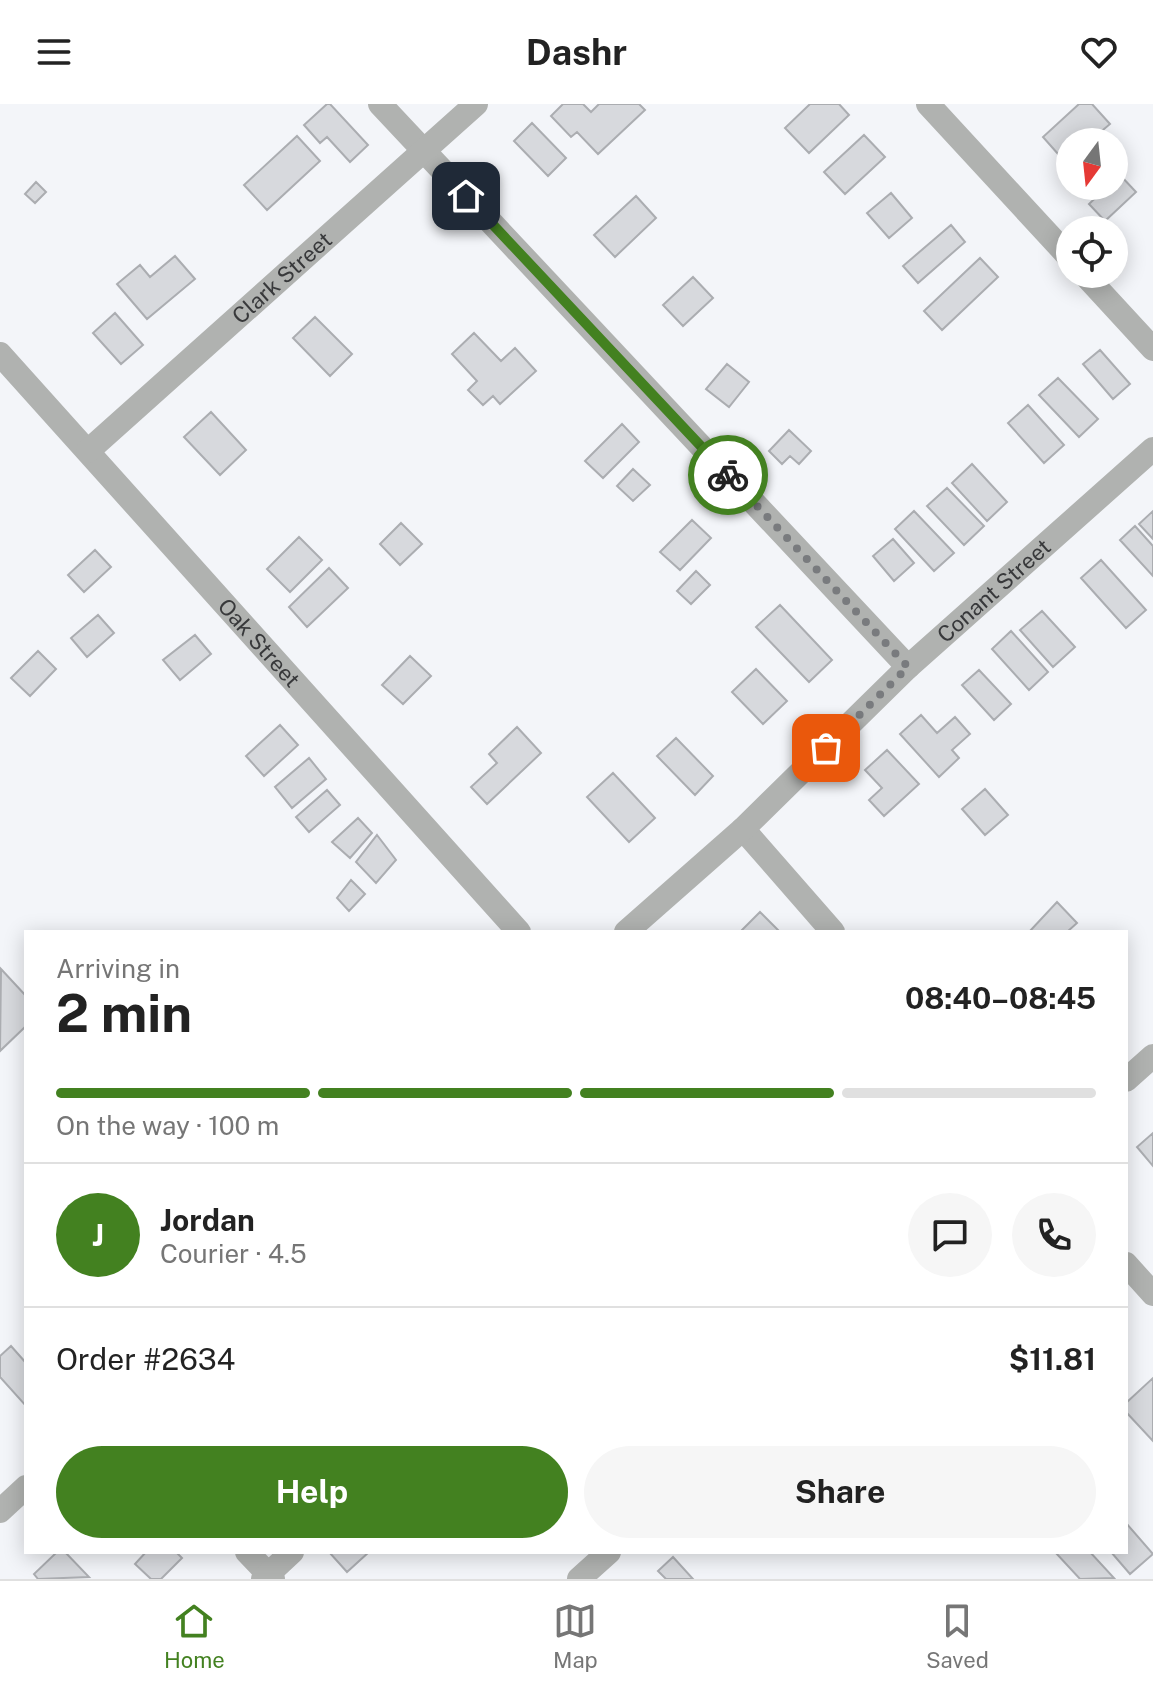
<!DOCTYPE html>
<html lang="en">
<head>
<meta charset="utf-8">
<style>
  body { margin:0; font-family:"Public Sans",sans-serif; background:#f6f6f6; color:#222; height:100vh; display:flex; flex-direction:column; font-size:30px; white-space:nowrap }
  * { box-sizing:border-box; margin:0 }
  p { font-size:26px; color:#767676 }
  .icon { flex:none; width:44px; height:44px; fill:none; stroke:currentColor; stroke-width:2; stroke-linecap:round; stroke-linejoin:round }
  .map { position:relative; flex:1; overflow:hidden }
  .side { position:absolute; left:24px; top:826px; width:1104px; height:624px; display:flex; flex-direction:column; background:#fff; border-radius:0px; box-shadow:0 4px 20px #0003 }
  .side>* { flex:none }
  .needle { width:52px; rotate:195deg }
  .tools { position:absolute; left:1056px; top:24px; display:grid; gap:16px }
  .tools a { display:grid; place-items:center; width:72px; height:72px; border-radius:50%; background:#fff; box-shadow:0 4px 20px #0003; font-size:40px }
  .pin { position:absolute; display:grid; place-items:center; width:68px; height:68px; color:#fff; margin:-34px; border-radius:16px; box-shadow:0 4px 12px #0006 }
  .courier { position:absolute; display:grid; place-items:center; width:80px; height:80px; margin:-40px; border:6px solid #438120; border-radius:50%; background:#fff; color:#222; box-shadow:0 2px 10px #0007 }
  .headline em { font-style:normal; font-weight:700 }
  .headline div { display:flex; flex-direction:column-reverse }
  .headline { display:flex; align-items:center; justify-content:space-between; height:136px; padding:0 32px }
  h1 { font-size:52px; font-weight:700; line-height:60px }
  .bar { display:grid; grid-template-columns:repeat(4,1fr); gap:12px 8px; align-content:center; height:96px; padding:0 32px }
  .bar i { height:10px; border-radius:6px; background:#e0e0e0 }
  .bar .on { background:#438120 }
  .bar p { grid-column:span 4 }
  .line { display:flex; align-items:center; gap:20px; padding:0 32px; border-top:2px solid #e0e0e0 }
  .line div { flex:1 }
  .round { display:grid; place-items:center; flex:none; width:84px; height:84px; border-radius:42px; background:#f6f6f6 }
  .button { display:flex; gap:16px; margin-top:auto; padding:16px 32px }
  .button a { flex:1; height:92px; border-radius:48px; background:#438120; color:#fff; font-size:32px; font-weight:700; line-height:92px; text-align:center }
  .button a+a { background:#f6f6f6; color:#222 }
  header { display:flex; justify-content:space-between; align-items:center; height:104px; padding:0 32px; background:#fff; font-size:36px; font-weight:700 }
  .tab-bar { display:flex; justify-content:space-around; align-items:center; height:112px; border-top:2px solid #e0e0e0; background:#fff; font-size:22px; color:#767676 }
  .tab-bar a { display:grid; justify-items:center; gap:4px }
  .tab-bar .on { color:#438120 }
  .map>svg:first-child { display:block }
  .building { fill:#d7d9dd; stroke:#abadb1; stroke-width:2 }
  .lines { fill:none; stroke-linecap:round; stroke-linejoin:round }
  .minor { stroke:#b0b2b0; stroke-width:24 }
  .done { stroke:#797b7e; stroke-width:8; stroke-dasharray:0 14.4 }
  .route { stroke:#438120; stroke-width:10 }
  .labels { text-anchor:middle; stroke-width:6; stroke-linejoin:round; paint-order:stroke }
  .street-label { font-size:22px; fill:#38393b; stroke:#fff }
</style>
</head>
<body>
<header><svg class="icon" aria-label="menu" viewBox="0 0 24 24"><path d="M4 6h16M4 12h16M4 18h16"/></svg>Dashr<svg class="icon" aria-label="heart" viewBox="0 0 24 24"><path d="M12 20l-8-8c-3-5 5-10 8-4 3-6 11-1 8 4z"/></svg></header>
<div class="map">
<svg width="1153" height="1475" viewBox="0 0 1153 1475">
  <rect width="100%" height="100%" fill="#f3f5f9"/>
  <path class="building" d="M 327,0 L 330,0 L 368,41 L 350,58 L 327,33 L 320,39 L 304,21 Z
    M 563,0 L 583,0 L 591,8 L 599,0 L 639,0 L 645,6 L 598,50 L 577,28 L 571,33 L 551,12 Z
    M 810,0 L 839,0 L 849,11 L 809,49 L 785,24 Z
    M 1079,0 L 1092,0 L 1110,20 L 1089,38 L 1070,38 L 1070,55 L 1066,59 L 1043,33 Z
    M 532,19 L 566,54 L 548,72 L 514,37 Z
    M 864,31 L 885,53 L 845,90 L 824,68 Z
    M 297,32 L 320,57 L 267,106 L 244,81 Z
    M 1120,71 L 1136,88 L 1105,117 L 1089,100 L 1108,82 L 1114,82 L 1114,76 Z
    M 36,78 L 46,88 L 35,99 L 25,90 Z
    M 891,89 L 912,114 L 889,134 L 867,109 Z
    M 636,92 L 656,114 L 615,153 L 594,131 Z
    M 951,121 L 965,138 L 918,179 L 903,162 Z
    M 175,152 L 195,175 L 147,215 L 117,180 L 140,161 L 150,173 Z
    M 980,154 L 998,173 L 942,226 L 924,207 Z
    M 693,173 L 713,194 L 683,222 L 663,201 Z
    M 115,209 L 143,241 L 121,260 L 93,229 Z
    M 315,213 L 352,250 L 330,272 L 293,234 Z
    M 474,229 L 501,257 L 515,244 L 536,267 L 500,300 L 493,292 L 483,301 L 468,286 L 477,277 L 452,250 Z
    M 1100,246 L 1130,280 L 1113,295 L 1083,260 Z
    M 727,260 L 749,278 L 729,303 L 706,285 Z
    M 1058,274 L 1098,315 L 1079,333 L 1039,291 Z
    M 1028,301 L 1064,341 L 1044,359 L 1008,319 Z
    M 211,308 L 246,346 L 220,371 L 184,333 Z
    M 622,320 L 639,338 L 603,374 L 585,357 Z
    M 789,326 L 811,347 L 799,360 L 790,352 L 782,360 L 769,347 Z
    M 972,360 L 1007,398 L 987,417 L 952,379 Z
    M 633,365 L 650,381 L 633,397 L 617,382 Z
    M 947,384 L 984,422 L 964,441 L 927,402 Z
    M 914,407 L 954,449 L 934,467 L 895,425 Z
    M 1153,407 L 1153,435 L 1139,420 Z
    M 692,416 L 711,434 L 680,466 L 660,448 Z
    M 401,419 L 422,440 L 400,461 L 380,440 Z
    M 1135,422 L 1153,442 L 1153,472 L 1120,436 Z
    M 299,433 L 322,456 L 290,488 L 267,465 Z
    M 893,435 L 914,459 L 894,477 L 873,452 Z
    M 95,446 L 111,463 L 84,488 L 68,471 Z
    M 1101,456 L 1146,506 L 1126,524 L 1081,474 Z
    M 329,464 L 348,484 L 307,523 L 289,503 Z
    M 696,467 L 710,481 L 691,500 L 677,487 Z
    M 780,501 L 832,556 L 809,578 L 756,523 Z
    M 1042,507 L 1075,543 L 1053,563 L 1020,526 Z
    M 98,511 L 114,529 L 87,553 L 71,534 Z
    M 1011,527 L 1048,568 L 1029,586 L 992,545 Z
    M 195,531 L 211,550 L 180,576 L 163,556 Z
    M 38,547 L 56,565 L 30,592 L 11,574 Z
    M 410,552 L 431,572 L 403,600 L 382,581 Z
    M 756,565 L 787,597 L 763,620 L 732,588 Z
    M 979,566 L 1011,600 L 994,616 L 962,581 Z
    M 921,611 L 937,629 L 955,613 L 970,630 L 952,646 L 959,654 L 939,673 L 900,630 Z
    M 280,621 L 298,641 L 264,672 L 246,652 Z
    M 517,623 L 541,649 L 487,700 L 471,683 L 497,659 L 489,650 Z
    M 676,634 L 713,672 L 695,691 L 657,652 Z
    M 887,646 L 919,680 L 884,712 L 869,696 L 882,684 L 865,666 Z
    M 309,654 L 326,675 L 292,704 L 275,683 Z
    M 613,669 L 655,714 L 629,738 L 587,693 Z
    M 985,685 L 1008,711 L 985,731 L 962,705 Z
    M 327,686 L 340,701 L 309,728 L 296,713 Z
    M 358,714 L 372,729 L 350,754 L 332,738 Z
    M 377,731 L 396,756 L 376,779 L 356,758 Z
    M 351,776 L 365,790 L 349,807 L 337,794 Z
    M 1057,798 L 1077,819 L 1067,828 L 1029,828 Z
    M 760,808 L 780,828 L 740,828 Z
    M 1,865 L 26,892 L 26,922 L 0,947 Z
    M 1153,1029 L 1153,1062 L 1137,1043 Z
    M 11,1242 L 26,1259 L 26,1302 L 0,1273 L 0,1252 Z
    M 1153,1274 L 1153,1337 L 1126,1308 L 1126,1299 Z
    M 1126,1419 L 1153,1450 L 1130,1470 L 1111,1448 L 1126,1448 Z
    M 57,1448 L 65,1448 L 89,1473 L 38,1475 L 34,1470 Z
    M 146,1448 L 176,1448 L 182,1454 L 161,1475 L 151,1475 L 135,1460 Z
    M 329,1448 L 369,1448 L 347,1468 Z
    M 1055,1448 L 1090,1448 L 1114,1474 L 1080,1475 Z
    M 673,1453 L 693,1475 L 666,1475 L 658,1467 Z"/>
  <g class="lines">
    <g class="minor">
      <path d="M 380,0 L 908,563"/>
      <path d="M 928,0 L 1070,154"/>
      <path d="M 1084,170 L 1153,245"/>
      <path id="s1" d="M 0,250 L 519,828"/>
      <path id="s2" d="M 88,347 L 476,0"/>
      <path d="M 743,725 L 833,828"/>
      <path id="s3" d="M 626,828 L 743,725 L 908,563 L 1153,345"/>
      <path d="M 1126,976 L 1153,952"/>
      <path d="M 1126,1160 L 1153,1190"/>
      <path d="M 0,1407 L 26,1383"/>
      <path d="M 247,1448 L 273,1475"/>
      <path d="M 263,1475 L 292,1448"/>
      <path d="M 579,1475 L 609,1448"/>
    </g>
  </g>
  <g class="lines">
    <path class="done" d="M 728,371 L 908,563 L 826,644"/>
    <path class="route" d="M 466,92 L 728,371"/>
  </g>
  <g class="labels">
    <g class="street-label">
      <text dy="8" stroke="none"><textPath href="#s2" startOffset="260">Clark Street</textPath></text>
      <text dy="8" stroke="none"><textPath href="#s3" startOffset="502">Conant Street</textPath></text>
      <text dy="8" stroke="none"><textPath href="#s1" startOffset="388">Oak Street</textPath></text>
    </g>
  </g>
</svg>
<div class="tools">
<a><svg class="needle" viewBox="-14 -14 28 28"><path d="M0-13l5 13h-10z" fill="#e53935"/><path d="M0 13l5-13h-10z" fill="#767676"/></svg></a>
<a><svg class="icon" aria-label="locate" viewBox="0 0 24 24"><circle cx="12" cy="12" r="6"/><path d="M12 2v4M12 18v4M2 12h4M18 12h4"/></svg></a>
</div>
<div class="pin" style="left:826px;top:644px;background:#ea580c"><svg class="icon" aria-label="bag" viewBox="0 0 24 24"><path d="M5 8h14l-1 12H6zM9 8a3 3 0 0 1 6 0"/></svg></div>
<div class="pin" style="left:466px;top:92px;background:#1f2937"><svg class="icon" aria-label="home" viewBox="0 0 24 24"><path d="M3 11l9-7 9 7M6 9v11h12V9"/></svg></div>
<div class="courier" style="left:728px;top:371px"><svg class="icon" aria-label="bike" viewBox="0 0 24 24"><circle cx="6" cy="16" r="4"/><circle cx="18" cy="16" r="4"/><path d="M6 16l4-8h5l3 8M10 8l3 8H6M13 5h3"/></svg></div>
<section class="side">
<div class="headline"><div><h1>2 min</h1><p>Arriving in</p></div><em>08:40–08:45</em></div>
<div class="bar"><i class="on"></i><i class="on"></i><i class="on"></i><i></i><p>On the way · 100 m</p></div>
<div class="line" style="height:144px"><b class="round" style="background:#438120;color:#fff">J</b><div><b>Jordan</b><p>Courier · 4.5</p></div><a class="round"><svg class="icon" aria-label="chat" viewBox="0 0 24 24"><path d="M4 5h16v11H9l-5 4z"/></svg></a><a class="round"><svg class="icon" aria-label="phone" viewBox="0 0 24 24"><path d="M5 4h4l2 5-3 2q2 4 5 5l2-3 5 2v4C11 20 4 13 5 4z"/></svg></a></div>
<div class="line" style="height:104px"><div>Order #2634</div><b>$11.81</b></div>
<div class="button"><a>Help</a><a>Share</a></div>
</section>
</div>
<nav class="tab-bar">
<a class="on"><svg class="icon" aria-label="home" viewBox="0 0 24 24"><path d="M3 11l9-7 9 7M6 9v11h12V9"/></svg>Home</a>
<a><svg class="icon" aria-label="map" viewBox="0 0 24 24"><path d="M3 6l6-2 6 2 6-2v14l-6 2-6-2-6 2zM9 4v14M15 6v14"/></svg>Map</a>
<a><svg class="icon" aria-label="saved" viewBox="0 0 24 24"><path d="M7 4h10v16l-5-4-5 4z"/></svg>Saved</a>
</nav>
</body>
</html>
